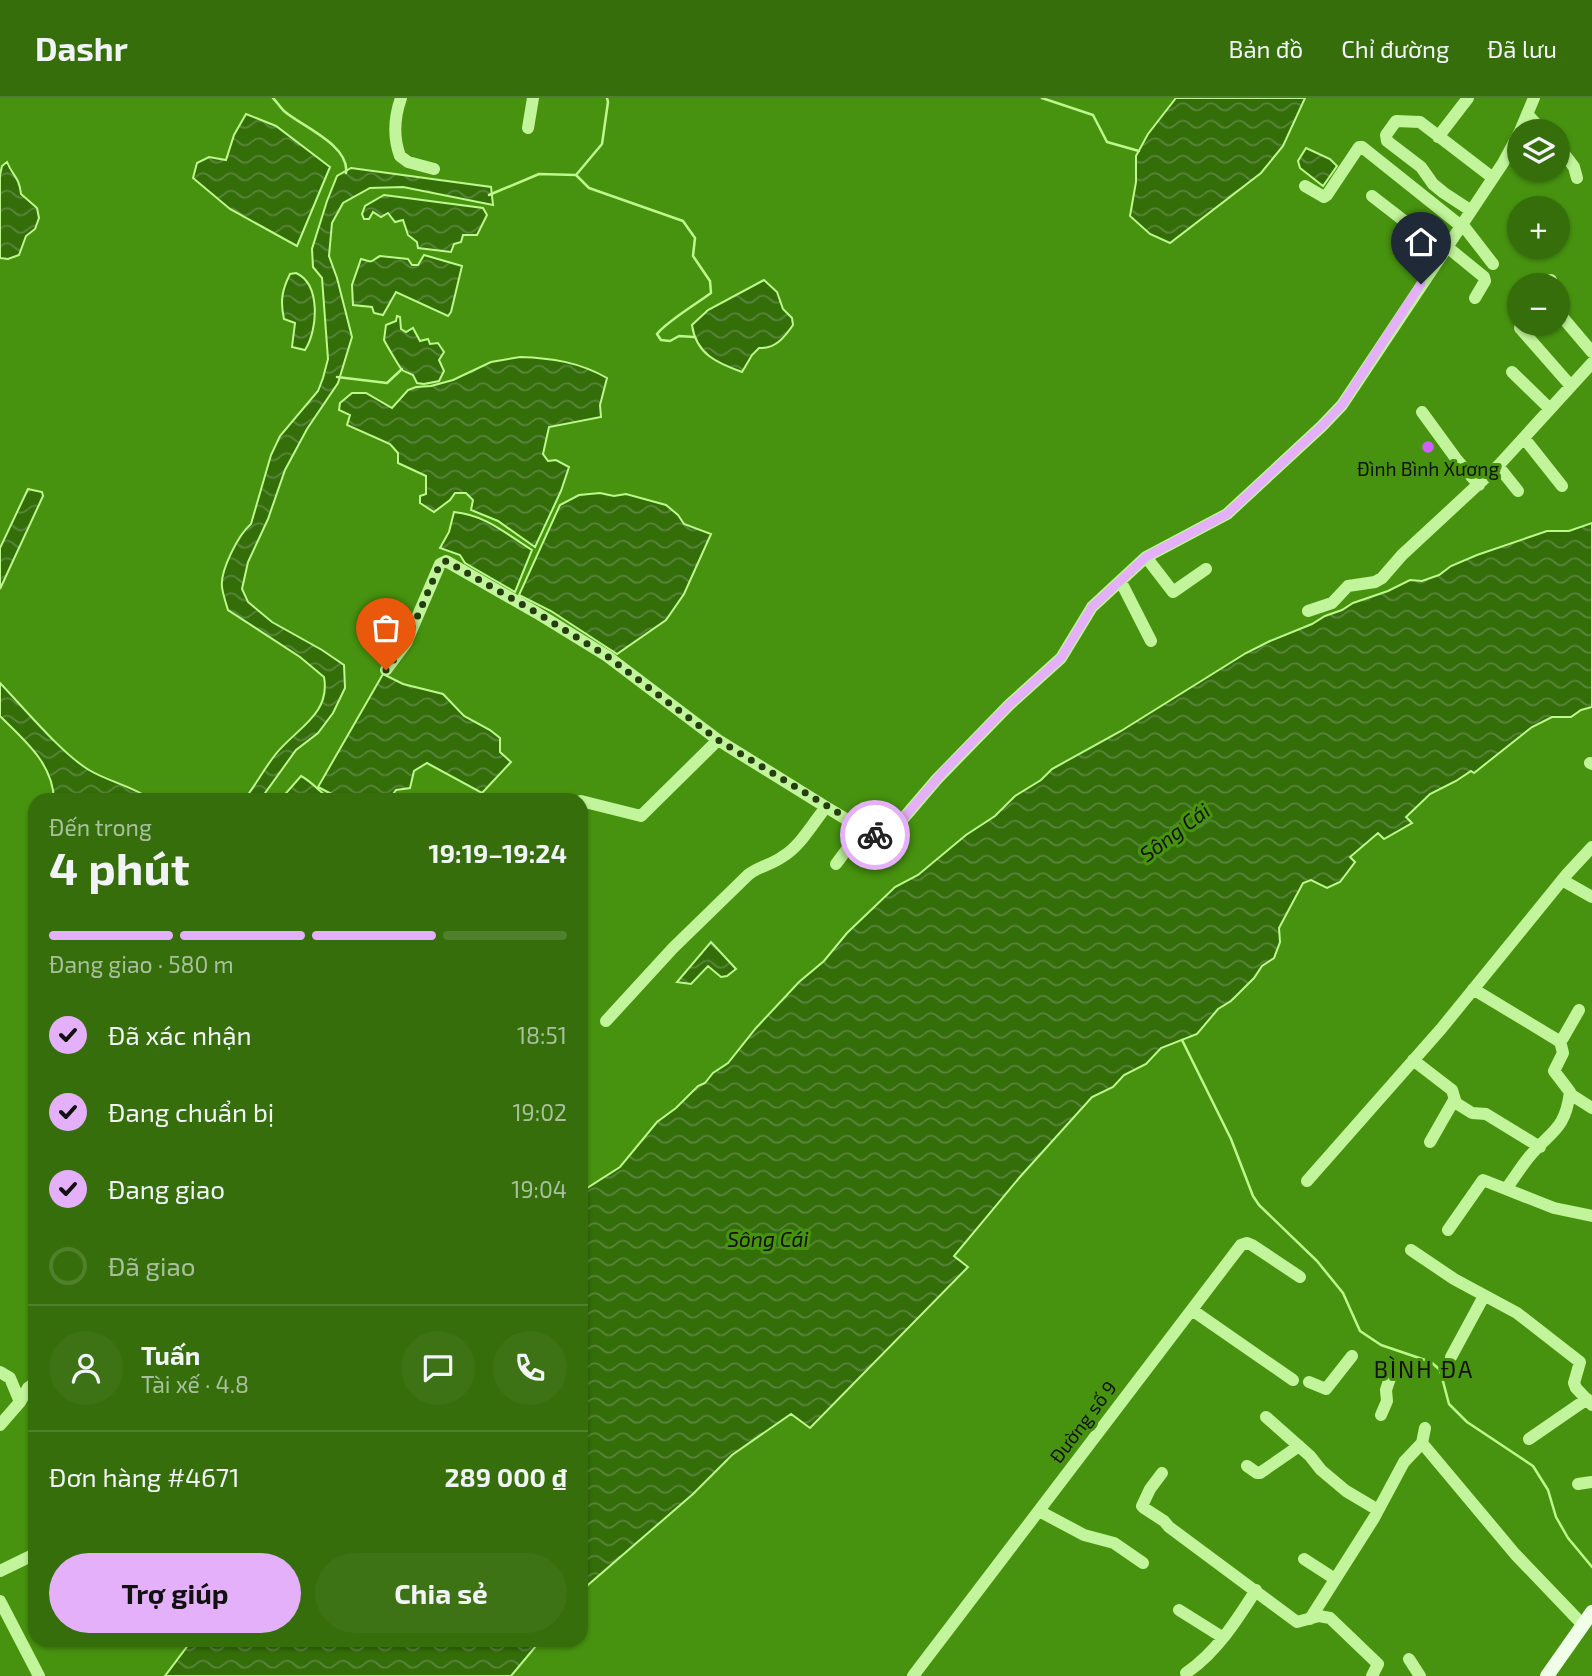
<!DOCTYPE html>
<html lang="vi">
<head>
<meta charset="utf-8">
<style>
  body { margin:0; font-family:"Exo 2",sans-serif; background:#3d7314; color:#f1f3f6; height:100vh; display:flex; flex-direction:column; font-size:26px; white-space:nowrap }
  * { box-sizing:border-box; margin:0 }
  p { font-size:23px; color:#aac09d }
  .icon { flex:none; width:38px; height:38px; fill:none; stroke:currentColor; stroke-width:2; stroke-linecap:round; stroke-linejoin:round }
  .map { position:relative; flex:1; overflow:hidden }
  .panel { position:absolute; left:28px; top:695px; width:560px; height:854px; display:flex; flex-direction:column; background:#356e0b; border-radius:21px; box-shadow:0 2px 5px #0004 }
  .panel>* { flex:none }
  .controls { position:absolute; left:1507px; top:21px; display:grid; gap:14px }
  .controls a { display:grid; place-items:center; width:63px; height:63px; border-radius:50%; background:#356e0b; box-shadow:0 2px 5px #0004; font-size:35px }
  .pin { position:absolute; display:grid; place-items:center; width:60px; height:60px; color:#fff; margin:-72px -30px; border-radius:50% 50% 50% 0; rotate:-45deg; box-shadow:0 0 7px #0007 }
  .pin .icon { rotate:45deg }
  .courier { position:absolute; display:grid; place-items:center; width:70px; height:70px; margin:-35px; border:5px solid #e4b0fa; border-radius:50%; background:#fff; color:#222; box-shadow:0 2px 9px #0007 }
  .summary em { font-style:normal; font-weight:700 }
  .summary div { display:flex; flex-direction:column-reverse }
  .summary { display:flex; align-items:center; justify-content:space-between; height:119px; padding:0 21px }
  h1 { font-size:46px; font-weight:700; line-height:52px }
  .bar { display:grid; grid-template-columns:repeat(4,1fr); gap:10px 7px; align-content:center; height:84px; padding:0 21px }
  .bar i { height:9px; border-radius:5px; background:#4f812c }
  .bar .selected { background:#e4b0fa }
  .bar p { grid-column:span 4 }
  .line { display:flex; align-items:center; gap:18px; padding:0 21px; border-top:2px solid #4f812c }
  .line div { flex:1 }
  .round { display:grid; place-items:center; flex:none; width:74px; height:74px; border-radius:37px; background:#3d7314 }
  ol { padding:0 21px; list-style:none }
  li { display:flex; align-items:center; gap:21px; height:77px }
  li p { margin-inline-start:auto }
  li .icon { padding:7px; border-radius:50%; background:#e4b0fa; color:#111; stroke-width:4 }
  li:last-child { color:#aac09d }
  li i { width:38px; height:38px; border:4px solid #4f812c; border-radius:50% }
  .cta { display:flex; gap:14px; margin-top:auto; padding:14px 21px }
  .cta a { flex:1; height:80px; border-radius:42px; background:#e4b0fa; color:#111; font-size:28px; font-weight:700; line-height:80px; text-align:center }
  .cta a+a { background:#3d7314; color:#f1f3f6 }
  header { display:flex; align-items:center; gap:42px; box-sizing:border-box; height:98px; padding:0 35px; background:#356e0b; border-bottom:2px solid #4f812c }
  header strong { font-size:33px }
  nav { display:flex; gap:38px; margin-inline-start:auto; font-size:24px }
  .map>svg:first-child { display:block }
  .water { fill:url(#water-waves); stroke:#bdf88c; stroke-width:2 }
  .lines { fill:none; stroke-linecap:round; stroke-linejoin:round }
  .stream { stroke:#bdf88c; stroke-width:2.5 }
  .minor { stroke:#c2f49b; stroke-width:12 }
  .major { stroke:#f0ffe8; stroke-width:14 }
  .done { stroke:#243e10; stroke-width:7; stroke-dasharray:0 12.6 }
  .route { stroke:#e4b0fa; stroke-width:9 }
  .poi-dot { fill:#d35eff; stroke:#47930f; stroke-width:2.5 }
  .labels { text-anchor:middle; stroke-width:6; stroke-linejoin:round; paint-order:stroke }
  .poi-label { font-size:19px; fill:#111; stroke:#47930f }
  .street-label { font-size:19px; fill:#111; stroke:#47930f }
  .water-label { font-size:21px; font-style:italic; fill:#111; stroke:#47930f }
  .quarter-label { font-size:23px; letter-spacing:2px; fill:#111; stroke:#47930f }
</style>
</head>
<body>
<header>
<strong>Dashr</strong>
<nav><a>Bản đồ</a><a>Chỉ đường</a><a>Đã lưu</a></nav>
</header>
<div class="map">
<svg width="1592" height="1578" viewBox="0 0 1592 1578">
  <defs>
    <pattern id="water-waves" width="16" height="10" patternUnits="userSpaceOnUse" patternTransform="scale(1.75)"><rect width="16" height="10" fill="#336e09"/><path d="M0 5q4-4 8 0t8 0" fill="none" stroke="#5b843e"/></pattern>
  </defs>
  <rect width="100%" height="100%" fill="#47930f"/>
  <path class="water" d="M 1176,0 L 1305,0 L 1283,48 L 1261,75 L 1170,145 L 1150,136 L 1130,118 L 1136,84 L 1136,58 L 1148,36 Z
    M 246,16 L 276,28 L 330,69 L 297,148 L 230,111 L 193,80 L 197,65 L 209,59 L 226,62 L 234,37 Z
    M 1306,50 L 1330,61 L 1337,68 L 1323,88 L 1300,70 L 1298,63 Z
    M 7,64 C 13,79 19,78 21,96 L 37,110 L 39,120 L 35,131 L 26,138 L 19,157 L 8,161 L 0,160 L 0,77 L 2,68 Z
    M 351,70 L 491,89 L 493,107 L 403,89 L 370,90 L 343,105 L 332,125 L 329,158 L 337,180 L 352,239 L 338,285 L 307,331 L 285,372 L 268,421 L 248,464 L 242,491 L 248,504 L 272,524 L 322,552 L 344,567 L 345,590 L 333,615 L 318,635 L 296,652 L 260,702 L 244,702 C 255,688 264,671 275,657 C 295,631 331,617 324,579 L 300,559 L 228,512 C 226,505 223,497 222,489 C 220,473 238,437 251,426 L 271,357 L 280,338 L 318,293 L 323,280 L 328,261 L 322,180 L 313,169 L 312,151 L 327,103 L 337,78 Z
    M 384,97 L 483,110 L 487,117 L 477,137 L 463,137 L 461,144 L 454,146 L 451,154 L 418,150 L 417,144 L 408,137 L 403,122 L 395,124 L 388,115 L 381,119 L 373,114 L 369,121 L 364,121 L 362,116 L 365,108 Z
    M 424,157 L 462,168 L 451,214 L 448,218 L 396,194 L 383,217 L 374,215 L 372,209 L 353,207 L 352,187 L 361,161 C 375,165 369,164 380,158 L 408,161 L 412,167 L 418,167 Z
    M 296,175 C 321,186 318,232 305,252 L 292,249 L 295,225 L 284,221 C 280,203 282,192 290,176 Z
    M 764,182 L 777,194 L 783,211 L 792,220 L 793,227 C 784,240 775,251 759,250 L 752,257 L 742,274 C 717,265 696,256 692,227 L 708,212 Z
    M 397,218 L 400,219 L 401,231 L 406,234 L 413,230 L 420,243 L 428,241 L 430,246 L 438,245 L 444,254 L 439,262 L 444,273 L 439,283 L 424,286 L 417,285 L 413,277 C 409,275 405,274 402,272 C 400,270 386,246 384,242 L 386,227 L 396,223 Z
    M 520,259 C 551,260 579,264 607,280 L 600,307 L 601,319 L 549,329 L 543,356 L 548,363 L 556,362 L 569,369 L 561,393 L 535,449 L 498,423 L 471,412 L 473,402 L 466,395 L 455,395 L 450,402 L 434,414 L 420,405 L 420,398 L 426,396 L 426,378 L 398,365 L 398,355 L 390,346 L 347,327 L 350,317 L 339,312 L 340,305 L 352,295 L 366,295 L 392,310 L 408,292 L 416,289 L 431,288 L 453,282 L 491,264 Z
    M 28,391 L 42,394 L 43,398 L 0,491 L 0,450 Z
    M 600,395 L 614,398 L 626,396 L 666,407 L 678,417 L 684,426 L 711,436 L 684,496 L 666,522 L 617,556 L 551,513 L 519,497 L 560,407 L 579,397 Z
    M 454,414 C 486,417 506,436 532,452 L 515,494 L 465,465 L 460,457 L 440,450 L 449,434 Z
    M 1592,425 L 1592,609 L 1581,612 L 1571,619 L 1552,619 L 1532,629 L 1474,675 L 1471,673 L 1456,683 L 1430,696 L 1406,719 L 1412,725 L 1384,741 L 1378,735 L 1350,759 L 1355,764 L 1340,784 L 1327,790 L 1311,782 L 1303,785 L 1279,830 L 1280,844 L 1274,860 L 1262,868 L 1254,880 L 1231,903 L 1218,911 L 1197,936 L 1161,950 L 1146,966 L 1124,977 L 1113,989 L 1092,999 L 1019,1080 L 954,1158 L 968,1169 L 810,1330 L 791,1316 L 732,1357 L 693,1396 L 581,1493 L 581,1087 L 587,1090 L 620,1069 L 657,1024 L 676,1010 L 698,988 L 705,985 L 713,975 L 728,965 L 756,930 L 799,884 L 824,863 L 847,835 L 895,789 L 918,777 L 966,737 L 995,718 L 1015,698 L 1041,682 L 1052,671 L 1121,633 L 1246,555 L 1270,543 L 1312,526 L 1325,518 L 1342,512 L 1353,505 L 1388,493 L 1410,482 L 1422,483 L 1439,477 L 1451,468 L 1477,457 L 1547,433 L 1569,433 Z
    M 383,576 L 403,586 L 443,596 L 464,618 L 490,632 L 500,640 L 500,654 L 511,664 L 482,695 L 427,665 L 414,673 L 410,690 L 396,692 L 389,702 L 343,702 L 318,689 Z
    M 0,585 C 24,610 61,655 89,672 C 109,684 133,688 152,702 L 54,702 C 53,665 24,642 0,618 Z
    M 301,678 C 314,685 320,695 332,702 L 280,702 Z
    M 711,844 L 736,871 L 727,878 L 721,879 L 708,868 L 691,886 L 677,884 Z
    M 192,1542 L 541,1542 L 511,1578 L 165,1578 Z"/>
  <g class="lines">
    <path class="stream" d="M 273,0 C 277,4 280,9 284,13 C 301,28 350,47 346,75
      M 1042,0 L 1093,17 L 1107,44 L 1139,53
      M 576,77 L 589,90 L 683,123 L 695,140 L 693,158 L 710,183 L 711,195 C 696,206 666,224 657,236 L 661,242 L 670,243 L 679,238 L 694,239
      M 489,97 L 539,76 L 576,77 L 602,46 L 608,4 L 607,0
      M 337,279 L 387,285 L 402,271
      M 1182,942 L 1231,1041 L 1253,1098 L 1259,1107 L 1317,1163 L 1343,1195 L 1360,1233 L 1381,1247 L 1431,1264 L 1440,1272 L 1449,1306 L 1467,1324 L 1533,1368 L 1548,1392 L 1556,1419 L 1568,1440 L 1592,1469"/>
    <path class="minor" d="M 401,0 C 394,20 393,39 400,58 L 408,64 L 434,71
      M 1527,16 L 1543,33
      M 528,30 L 533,0
      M 1520,33 L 1534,0
      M 1438,39 L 1468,0
      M 1558,48 L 1574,69 L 1577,80
      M 1305,88 L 1324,99 L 1327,97 L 1359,49 L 1362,49 L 1461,128
      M 1372,98 L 1443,153
      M 1470,112 L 1444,95 L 1433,86 L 1421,69 L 1387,43 L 1386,37 L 1396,23 L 1420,24 L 1493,80
      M 1462,126 L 1493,166
      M 1446,148 L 1484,179 L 1485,183 L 1475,200
      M 1549,187 L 1551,182
      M 1558,214 L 1592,254
      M 1520,230 L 1570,287
      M 1512,274 L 1550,311
      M 1422,314 L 1457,362 L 1479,387
      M 1524,340 L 1562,388
      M 1498,368 L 1518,393
      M 1146,459 L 1173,494 L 1206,471
      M 1121,484 L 1151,543
      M 1308,513 L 1332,505 L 1348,488 L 1375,484 L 1382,480 L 1402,457 L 1498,368 L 1592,265
      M 386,572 L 406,545 L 440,466 L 446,463 L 537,515 L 607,558 L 718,642 L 826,709 L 869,735 L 880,739 L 890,736 L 937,681 L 1009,607 L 1061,560 L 1092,509 L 1146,459 L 1227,416 L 1322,328 L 1342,307 L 1503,65 L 1519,35
      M 1590,665 L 1592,666
      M 581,703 L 641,718 L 718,642
      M 836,766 L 862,731
      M 1562,782 L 1592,799
      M 1473,891 L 1559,943 L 1563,940 L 1579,912
      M 606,923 L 673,850 L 748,777 C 759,768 771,767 782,759 C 800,749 813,725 826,709
      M 1413,962 L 1452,992 L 1456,1005 L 1472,1015 L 1486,1016 L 1540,1049
      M 1570,996 L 1592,1010
      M 1430,1044 L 1454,1002
      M 1307,1083 L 1441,931 L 1567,776 L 1592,749
      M 1506,1091 C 1514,1080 1521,1069 1529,1059 C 1552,1032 1565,1032 1570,994 L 1554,973 L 1563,955 L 1560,943
      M 1448,1132 L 1483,1082 L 1554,1110 L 1592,1118
      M 1411,1152 L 1454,1181 L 1517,1215 L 1580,1264 L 1574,1285 L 1576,1290 L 1592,1307
      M 1192,1212 L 1293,1282
      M 1451,1259 L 1484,1198
      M 0,1274 L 10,1280 L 20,1304
      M 1309,1284 L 1326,1291 L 1352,1258
      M 1381,1317 L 1387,1303 L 1386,1292 L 1391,1277
      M 1266,1319 L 1310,1358 L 1321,1372 L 1346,1393 L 1378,1412
      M 0,1327 L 20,1304 L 28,1290 L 35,1285
      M 1425,1330 L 1422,1345 L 1515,1456 L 1583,1527
      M 1529,1341 L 1587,1301
      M 1247,1368 L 1257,1375 L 1260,1375 L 1299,1348
      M 1162,1375 L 1150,1391 L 1142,1408 L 1144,1410 L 1164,1423 L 1169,1429 L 1297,1524 L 1319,1518 L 1330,1520 L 1378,1566 L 1372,1578
      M 1578,1386 L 1592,1384
      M 1039,1413 L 1084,1437 L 1114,1445 L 1143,1465
      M 1304,1461 L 1335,1481
      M 0,1473 L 35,1456
      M 0,1503 L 39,1578
      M 1179,1512 L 1222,1539
      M 1310,1521 L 1374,1420 L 1404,1364 L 1422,1345
      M 1409,1561 L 1420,1578
      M 1186,1575 C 1216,1555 1237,1522 1256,1492
      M 913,1578 L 1241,1147 L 1247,1145 L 1252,1147 L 1300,1179"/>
    <path class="major" d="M 1547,1578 L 1592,1514"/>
  </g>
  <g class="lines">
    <path class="done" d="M 386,572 L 406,545 L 440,466 L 446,463 L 537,515 L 607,558 L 718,642 L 875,737"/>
    <path class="route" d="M 875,737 L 884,739 L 890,736 L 943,674 L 1009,607 L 1061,560 L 1092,509 L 1146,459 L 1227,416 L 1322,328 L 1342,307 L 1421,186"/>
  </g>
  <circle class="poi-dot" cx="1428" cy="349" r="7"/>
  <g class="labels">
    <g class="poi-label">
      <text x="1428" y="378">Đình Bình Xương</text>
    </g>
    <g class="street-label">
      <text transform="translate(1083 1324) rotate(-53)" y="7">Đường số 9</text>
    </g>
    <g class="water-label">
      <text transform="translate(1175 735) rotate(-37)" y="7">Sông Cái</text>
      <text x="768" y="1149">Sông Cái</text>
    </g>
    <g class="quarter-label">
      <text x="1424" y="1280">BÌNH ĐA</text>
    </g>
  </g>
</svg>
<div class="controls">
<a><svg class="icon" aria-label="layers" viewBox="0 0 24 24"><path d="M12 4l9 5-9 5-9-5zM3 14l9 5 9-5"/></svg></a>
<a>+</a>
<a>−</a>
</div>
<div class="pin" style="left:386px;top:572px;background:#ea580c"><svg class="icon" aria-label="bag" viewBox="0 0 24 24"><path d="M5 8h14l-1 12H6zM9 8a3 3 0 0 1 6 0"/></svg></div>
<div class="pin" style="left:1421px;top:186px;background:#1f2937"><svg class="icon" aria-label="home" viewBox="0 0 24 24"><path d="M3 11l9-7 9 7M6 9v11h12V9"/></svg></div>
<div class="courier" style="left:875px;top:737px"><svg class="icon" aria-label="bike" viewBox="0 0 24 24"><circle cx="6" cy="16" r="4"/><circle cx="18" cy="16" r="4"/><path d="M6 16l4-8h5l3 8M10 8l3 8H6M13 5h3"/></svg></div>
<section class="panel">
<div class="summary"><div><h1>4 phút</h1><p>Đến trong</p></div><em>19:19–19:24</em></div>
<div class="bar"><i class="selected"></i><i class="selected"></i><i class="selected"></i><i></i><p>Đang giao · 580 m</p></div>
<ol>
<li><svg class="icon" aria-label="check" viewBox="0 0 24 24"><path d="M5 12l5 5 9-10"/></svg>Đã xác nhận<p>18:51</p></li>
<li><svg class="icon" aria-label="check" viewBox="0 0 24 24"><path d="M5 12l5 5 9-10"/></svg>Đang chuẩn bị<p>19:02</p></li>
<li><svg class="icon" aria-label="check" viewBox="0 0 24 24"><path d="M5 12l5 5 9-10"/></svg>Đang giao<p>19:04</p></li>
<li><i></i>Đã giao</li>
</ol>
<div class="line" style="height:126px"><a class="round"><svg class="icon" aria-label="person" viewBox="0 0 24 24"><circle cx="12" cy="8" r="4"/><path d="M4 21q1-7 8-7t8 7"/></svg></a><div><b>Tuấn</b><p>Tài xế · 4.8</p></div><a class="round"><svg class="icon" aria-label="chat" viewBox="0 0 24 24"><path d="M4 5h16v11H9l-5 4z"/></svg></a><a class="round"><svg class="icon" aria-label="phone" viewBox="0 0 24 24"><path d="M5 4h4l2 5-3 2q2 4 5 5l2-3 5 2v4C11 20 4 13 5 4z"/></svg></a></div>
<div class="line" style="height:91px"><div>Đơn hàng #4671</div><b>289 000 ₫</b></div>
<div class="cta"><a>Trợ giúp</a><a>Chia sẻ</a></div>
</section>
</div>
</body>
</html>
